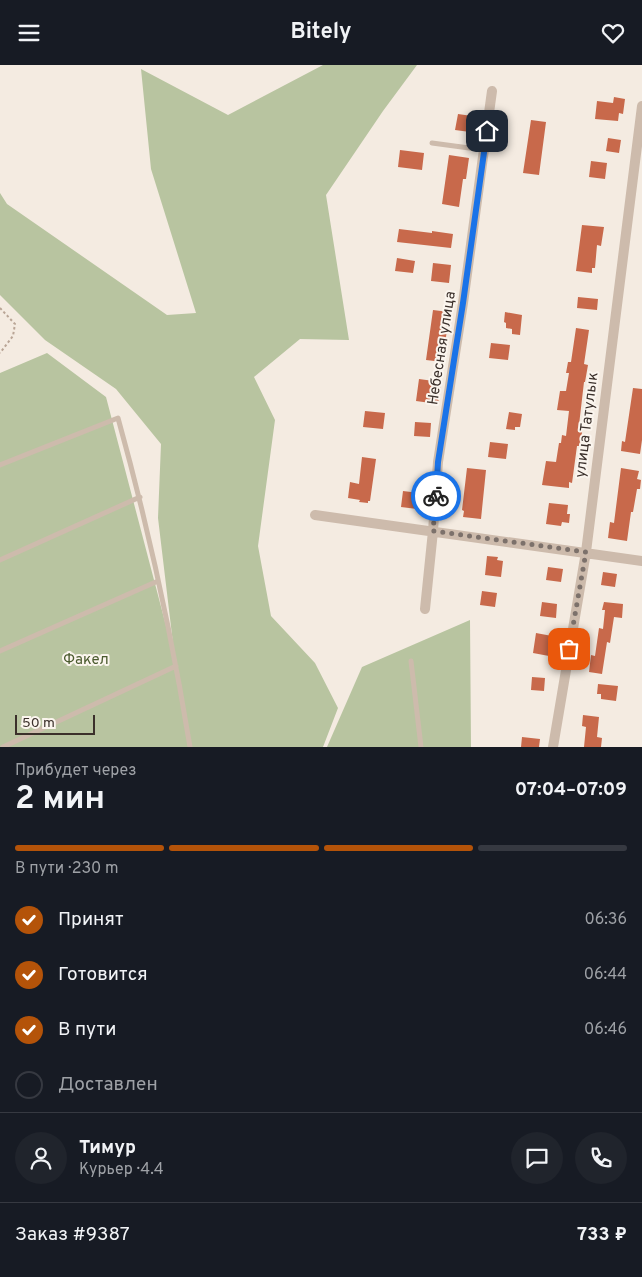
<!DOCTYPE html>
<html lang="ru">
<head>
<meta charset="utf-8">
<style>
  body { margin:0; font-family:Overpass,sans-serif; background:#20242c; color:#f1f3f6; height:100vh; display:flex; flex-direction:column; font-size:19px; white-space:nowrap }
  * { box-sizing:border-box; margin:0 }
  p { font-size:16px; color:#9ea1a6 }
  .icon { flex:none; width:28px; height:28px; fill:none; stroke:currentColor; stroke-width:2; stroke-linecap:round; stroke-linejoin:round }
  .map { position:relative; height:682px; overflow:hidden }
  .panel { display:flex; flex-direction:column; background:#171b24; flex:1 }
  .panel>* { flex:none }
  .scale { position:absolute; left:15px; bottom:12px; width:80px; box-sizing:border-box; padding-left:5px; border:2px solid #3b302b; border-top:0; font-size:14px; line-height:18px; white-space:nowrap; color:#3b302b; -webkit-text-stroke:4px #fbf5ee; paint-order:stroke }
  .pin { position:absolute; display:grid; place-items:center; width:42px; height:42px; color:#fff; margin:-21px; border-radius:10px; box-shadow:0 2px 8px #0006 }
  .courier { position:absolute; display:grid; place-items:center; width:50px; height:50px; margin:-25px; border:4px solid #1a73e8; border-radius:50%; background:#fff; color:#222; box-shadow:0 1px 6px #0007 }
  .headline em { font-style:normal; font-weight:700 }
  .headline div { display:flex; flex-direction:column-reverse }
  .headline { display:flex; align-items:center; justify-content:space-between; height:85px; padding:0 15px }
  h1 { font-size:32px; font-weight:700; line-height:38px }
  .bar { display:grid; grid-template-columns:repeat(4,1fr); gap:8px 5px; align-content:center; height:60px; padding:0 15px }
  .bar i { height:6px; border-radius:4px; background:#363941 }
  .bar .selected { background:#b45309 }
  .bar p { grid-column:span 4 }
  .line { display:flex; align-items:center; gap:12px; padding:0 15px; border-top:1px solid #363941 }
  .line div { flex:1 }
  .round { display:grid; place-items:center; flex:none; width:52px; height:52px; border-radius:26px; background:#20242c }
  ol { padding:0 15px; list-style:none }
  li { display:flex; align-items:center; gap:15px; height:55px }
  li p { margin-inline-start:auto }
  li .icon { padding:5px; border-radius:50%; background:#b45309; color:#fff; stroke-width:4 }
  li:last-child { color:#9ea1a6 }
  li i { width:28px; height:28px; border:2px solid #363941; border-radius:50% }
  header { display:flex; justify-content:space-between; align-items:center; height:65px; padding:0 15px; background:#171b24; font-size:22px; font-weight:700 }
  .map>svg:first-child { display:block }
  .green { fill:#b8c4a0 }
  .building { fill:#c8694b }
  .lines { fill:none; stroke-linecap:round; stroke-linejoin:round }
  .path { stroke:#b9a596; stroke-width:2; stroke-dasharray:2.5 2.5; stroke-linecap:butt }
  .lane { stroke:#cdbbac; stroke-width:5 }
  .street { stroke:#cdbbac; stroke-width:10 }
  .done { stroke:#7c716b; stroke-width:5; stroke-dasharray:0 9 }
  .route { stroke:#1a73e8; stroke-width:6 }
  .labels { text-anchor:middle; stroke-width:4; stroke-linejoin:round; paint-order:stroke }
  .street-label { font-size:15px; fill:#3b302b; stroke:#fbf5ee }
  .park-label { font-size:15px; fill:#4a5a2e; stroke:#fbf5ee }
</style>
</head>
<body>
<header><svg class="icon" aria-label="menu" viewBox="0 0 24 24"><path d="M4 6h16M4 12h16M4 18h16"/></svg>Bitely<svg class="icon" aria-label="heart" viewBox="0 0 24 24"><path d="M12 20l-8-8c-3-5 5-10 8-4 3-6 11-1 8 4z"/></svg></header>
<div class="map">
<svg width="642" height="682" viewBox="0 0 642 682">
  <rect width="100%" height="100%" fill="#f4ebe1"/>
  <path class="green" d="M 323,0 L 417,0 L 383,46 L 326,130 L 349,275 L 300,274 L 254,312 L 275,355 L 258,481 L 271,551 L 315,598 L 338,643 L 323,682 L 0,682 L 0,308 L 47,288 L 106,332 L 175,595 L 158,453 L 161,379 L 116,324 L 45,275 L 0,230 L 0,128 L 7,139 L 167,250 L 196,248 L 151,104 L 141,4 L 228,50 Z
    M 470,555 L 471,682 L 327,682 L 362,602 Z"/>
  <path class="building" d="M 614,32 L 625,34 L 623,49 L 619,48 L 618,56 L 595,54 L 597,36 L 613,38 Z
    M 458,49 L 472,51 L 470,67 L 455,65 Z
    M 531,55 L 546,57 L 539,110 L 523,108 Z
    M 608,73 L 621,75 L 619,88 L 606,86 Z
    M 400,85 L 424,88 L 422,105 L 398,102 Z
    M 449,90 L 469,93 L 466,114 L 463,114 L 459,142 L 442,139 Z
    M 591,96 L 607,98 L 605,114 L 589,112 Z
    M 582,160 L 604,162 L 601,181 L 597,180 L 595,203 L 592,203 L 592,208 L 576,206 Z
    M 399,164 L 432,168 L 432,166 L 453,169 L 451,183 L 397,177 Z
    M 397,193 L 415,196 L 413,208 L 395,206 Z
    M 433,198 L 451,200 L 449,218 L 431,216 Z
    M 578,232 L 598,234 L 597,245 L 577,243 Z
    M 433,245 L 449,247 L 443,297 L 426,295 Z
    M 505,247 L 522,250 L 520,270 L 512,269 L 512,264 L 506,263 L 506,258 L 504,257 Z
    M 576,263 L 589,265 L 584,299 L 588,300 L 585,317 L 584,317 L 579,360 L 583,361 L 580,381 L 577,381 L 572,418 L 569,417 L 569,423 L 542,420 L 546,396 L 556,397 L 559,378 L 561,378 L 562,370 L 566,371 L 569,346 L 557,345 L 560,326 L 566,326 L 569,308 L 566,308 L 568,297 L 571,297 Z
    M 491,278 L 510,280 L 508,295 L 489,293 Z
    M 419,314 L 441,317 L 438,339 L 416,336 Z
    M 633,323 L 642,324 L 642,375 L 640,389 L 621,386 L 622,376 L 625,377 Z
    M 365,346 L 385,348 L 383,364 L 363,362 Z
    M 509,347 L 522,349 L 520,362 L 515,362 L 515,365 L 506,364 Z
    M 415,357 L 431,358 L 430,372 L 414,371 Z
    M 490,377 L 508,379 L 506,394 L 488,392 Z
    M 362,392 L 376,394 L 370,436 L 368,436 L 368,438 L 359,437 L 360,435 L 348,433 L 350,417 L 359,419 Z
    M 467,403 L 486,405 L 481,454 L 463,452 L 464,446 L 462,445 Z
    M 621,403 L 639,406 L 637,414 L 641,415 L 640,424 L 637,424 L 633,447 L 631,447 L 627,476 L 608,473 L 610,457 L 614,458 Z
    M 403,426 L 419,428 L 417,444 L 401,442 Z
    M 549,438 L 568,440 L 567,449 L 570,449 L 569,458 L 562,457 L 561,461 L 546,459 Z
    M 487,491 L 498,492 L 497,495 L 503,496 L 501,512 L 485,510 Z
    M 548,502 L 563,504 L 561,517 L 546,515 Z
    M 603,507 L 617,509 L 615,522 L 601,520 Z
    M 482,526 L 497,528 L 495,542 L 480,540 Z
    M 542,537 L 557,539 L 556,553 L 540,551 Z
    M 604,537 L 623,539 L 622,553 L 614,552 L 610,578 L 607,577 L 602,609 L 589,607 L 591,590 L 595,591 L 599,563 L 603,564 L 605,545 L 602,545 Z
    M 536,568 L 552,571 L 549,591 L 533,588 Z
    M 532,612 L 545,613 L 544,626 L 531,625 Z
    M 598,619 L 618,621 L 616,636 L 601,634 L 601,629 L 597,629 Z
    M 583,650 L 599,652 L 597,672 L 602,673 L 601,682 L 584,682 L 586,662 L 582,661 Z
    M 522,672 L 540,674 L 539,682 L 521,682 Z"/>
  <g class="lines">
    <path class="path" d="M 0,243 L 15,259 L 13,271 L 0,288"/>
    <path class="lane" d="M 432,78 L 484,85
      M 0,400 L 118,353 C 148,461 172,571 190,682
      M 0,495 L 140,432
      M 0,586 L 158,516
      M 411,596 L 421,682
      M 3,682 L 176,601"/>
    <path class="street" d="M 315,450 L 642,496
      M 425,544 L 433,466 L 438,397 L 463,238 L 492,26
      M 553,682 L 586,487 L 642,41"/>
  </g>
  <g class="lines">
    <path class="done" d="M 436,431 L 433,466 L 586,487 L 569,584"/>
    <path class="route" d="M 436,431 L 438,397 L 463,238 L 487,66"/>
  </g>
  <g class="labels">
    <g class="street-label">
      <text transform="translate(441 283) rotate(-81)" y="5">Небесная улица</text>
      <text transform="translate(586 360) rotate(-83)" y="5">улица Татулык</text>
    </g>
    <g class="park-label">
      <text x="86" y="599">Факел</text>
    </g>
  </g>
</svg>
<div class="scale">50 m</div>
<div class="pin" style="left:569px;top:584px;background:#ea580c"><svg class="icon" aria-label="bag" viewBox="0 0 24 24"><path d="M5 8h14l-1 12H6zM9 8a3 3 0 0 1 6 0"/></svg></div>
<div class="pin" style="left:487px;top:66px;background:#1f2937"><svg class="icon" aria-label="home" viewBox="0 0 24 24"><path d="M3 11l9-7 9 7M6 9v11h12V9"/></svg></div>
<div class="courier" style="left:436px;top:431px"><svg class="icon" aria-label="bike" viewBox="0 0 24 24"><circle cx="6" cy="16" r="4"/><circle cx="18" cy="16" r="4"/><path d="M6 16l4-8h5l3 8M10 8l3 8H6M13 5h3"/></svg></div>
</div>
<section class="panel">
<div class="headline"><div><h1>2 мин</h1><p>Прибудет через</p></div><em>07:04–07:09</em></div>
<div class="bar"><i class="selected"></i><i class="selected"></i><i class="selected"></i><i></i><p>В пути · 230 m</p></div>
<ol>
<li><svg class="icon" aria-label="check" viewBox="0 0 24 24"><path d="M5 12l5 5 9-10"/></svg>Принят<p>06:36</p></li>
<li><svg class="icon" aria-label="check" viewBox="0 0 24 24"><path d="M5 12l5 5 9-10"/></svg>Готовится<p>06:44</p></li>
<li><svg class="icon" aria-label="check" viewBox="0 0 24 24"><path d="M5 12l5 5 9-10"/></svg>В пути<p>06:46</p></li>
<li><i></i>Доставлен</li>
</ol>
<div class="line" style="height:90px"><a class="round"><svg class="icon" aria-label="person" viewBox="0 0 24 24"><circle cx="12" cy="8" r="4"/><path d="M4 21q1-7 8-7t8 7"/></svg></a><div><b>Тимур</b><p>Курьер · 4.4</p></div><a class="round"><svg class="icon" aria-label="chat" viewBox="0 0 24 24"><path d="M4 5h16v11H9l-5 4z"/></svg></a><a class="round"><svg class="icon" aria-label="phone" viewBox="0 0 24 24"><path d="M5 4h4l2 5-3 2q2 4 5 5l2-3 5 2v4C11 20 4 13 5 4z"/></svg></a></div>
<div class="line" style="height:65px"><div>Заказ #9387</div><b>733 ₽</b></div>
</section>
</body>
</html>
